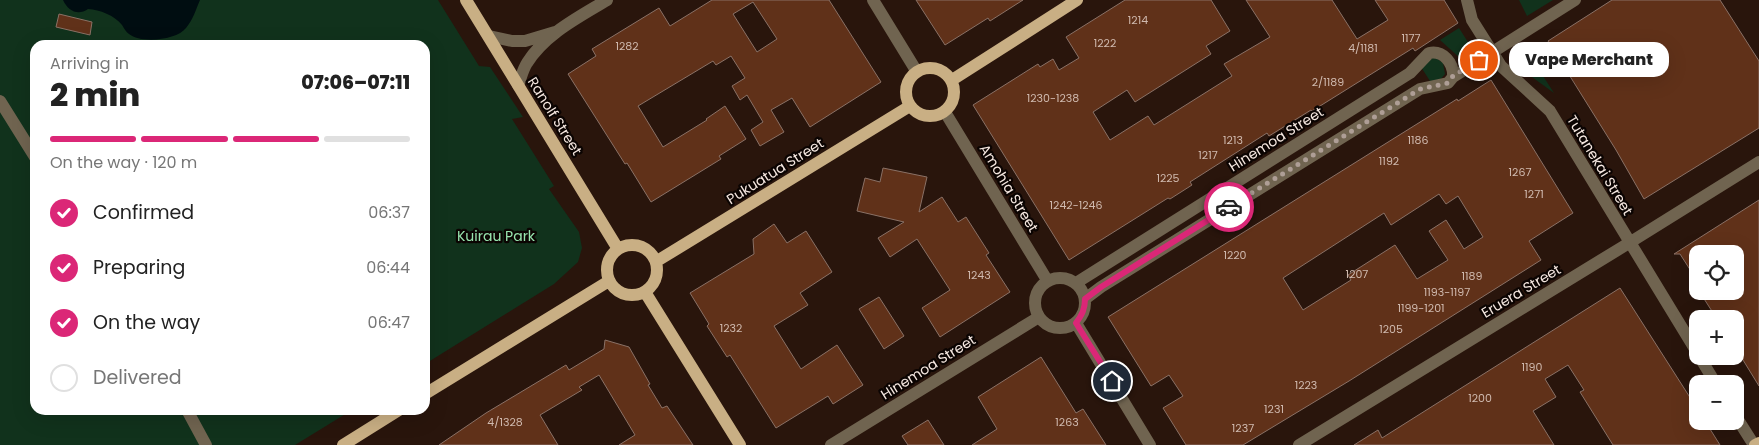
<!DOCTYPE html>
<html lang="en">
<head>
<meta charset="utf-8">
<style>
  body { margin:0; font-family:Poppins,sans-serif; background:#f6f6f6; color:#222; height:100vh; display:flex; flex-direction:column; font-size:19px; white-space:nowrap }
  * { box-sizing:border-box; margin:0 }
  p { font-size:16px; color:#767676 }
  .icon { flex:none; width:28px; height:28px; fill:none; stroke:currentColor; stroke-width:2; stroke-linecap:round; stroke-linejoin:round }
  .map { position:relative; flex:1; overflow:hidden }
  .drawer { position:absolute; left:30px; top:40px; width:400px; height:375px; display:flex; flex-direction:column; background:#fff; border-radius:15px; box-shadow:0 5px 20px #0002 }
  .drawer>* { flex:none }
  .controls { position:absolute; left:1689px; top:245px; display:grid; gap:10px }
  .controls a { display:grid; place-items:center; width:55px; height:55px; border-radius:10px; background:#fff; box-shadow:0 5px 20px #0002; font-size:25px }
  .pin { position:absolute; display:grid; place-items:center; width:42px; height:42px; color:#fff; margin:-21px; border:2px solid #fff; border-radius:50%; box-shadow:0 1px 5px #0007 }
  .courier { position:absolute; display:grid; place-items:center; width:50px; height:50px; margin:-25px; border:4px solid #db2777; border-radius:50%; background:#fff; color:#222; box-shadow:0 1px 6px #0007 }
  .bubble { position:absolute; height:35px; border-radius:15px; background:#fff; box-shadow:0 5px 20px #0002; font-size:16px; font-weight:800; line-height:35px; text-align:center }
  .head em { font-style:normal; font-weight:800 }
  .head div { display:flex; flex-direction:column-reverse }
  .head { display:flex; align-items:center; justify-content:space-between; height:85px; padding:0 20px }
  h1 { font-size:32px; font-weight:800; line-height:38px }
  .bar { display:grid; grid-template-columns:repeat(4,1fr); gap:8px 5px; align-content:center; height:60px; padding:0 20px }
  .bar i { height:6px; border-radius:4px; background:#e0e0e0 }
  .bar .current { background:#db2777 }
  .bar p { grid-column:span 4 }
  ol { padding:0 20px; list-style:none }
  li { display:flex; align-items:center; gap:15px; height:55px }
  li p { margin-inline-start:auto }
  li .icon { padding:5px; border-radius:50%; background:#db2777; color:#fff; stroke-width:4 }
  li:last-child { color:#767676 }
  li i { width:28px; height:28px; border:2px solid #e0e0e0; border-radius:50% }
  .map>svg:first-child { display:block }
  .green { fill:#11321c }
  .water { fill:#000d11 }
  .building { fill:#603119; stroke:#8a7166; fill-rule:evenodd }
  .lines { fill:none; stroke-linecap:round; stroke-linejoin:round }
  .minor { stroke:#706450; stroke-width:12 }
  .major { stroke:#c9af84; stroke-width:12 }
  .done { stroke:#ae9e96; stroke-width:5; stroke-dasharray:0 9 }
  .route { stroke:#db2777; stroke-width:6 }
  .labels { text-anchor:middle; stroke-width:4.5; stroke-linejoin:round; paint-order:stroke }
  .number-label { font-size:11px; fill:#d0baaf }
  .street-label { font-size:14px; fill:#f6e8e1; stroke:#0b0402 }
  .park-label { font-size:14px; fill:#97e4ae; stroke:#0b0402 }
</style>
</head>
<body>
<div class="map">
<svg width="1759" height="445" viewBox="0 0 1759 445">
  <rect width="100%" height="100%" fill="#29150c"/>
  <path class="green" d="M 0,0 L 438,0 L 479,66 L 490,67 L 523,117 L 512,119 L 554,186 L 549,189 L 579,232 L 582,248 L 578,262 L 554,284 L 425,364 L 425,45 L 35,45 L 35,410 L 352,410 L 295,445 L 0,445 Z
    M 1519,0 L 1553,0 L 1527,16 Z
    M 1459,28 L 1473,50 L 1460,58 L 1440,40 Z
    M 1527,51 L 1554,93 L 1510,61 Z
    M 1435,57 L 1443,63 L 1445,74 L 1440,80 L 1430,81 L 1421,67 L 1427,60 Z"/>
  <path class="water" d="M 63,0 L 200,0 C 196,9 193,20 186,28 C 177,40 141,44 129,34 C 126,32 124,28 122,25 C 114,15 100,10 88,9 C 78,16 68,11 63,0 Z"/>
  <path class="building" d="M 712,0 L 829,0 L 881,82 L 810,127 L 792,98 L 771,110 L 784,132 L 760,146 L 751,130 L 763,122 L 747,95 L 740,100 L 732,86 L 745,78 L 731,56 L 716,65 L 713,61 L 638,106 L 663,147 L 707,120 L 706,119 L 725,106 L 746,139 L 719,156 L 721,159 L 651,202 L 627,163 L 625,164 L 568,74 L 596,56 L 592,49 L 659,8 L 670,26 ZM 753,2 L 777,39 L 757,52 L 733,14 Z
    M 916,0 L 1023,0 L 990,21 L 988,18 L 945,45 Z
    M 1125,0 L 1211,0 L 1230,31 L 1206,46 L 1211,54 L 1135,102 L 1127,90 L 1093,112 L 1110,140 L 1148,116 L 1154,125 L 1232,76 L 1224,64 L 1270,37 L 1246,0 L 1332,0 L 1357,39 L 1388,20 L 1375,0 L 1444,0 L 1458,23 L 1415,51 L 1413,48 L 1312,111 L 1311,110 L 1269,136 L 1267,133 L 1190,182 L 1192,185 L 1170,199 L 1168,198 L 1069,260 L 973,105 L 1038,64 L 1040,67 L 1053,59 L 1059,70 L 1079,58 L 1066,37 Z
    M 1612,0 L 1720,0 L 1759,61 L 1759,128 L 1644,199 L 1616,150 L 1548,41 Z
    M 59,14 L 92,22 L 90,35 L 56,27 Z
    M 1491,80 L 1573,213 L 1529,241 L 1541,260 L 1349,381 L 1243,445 L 1186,445 L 1163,408 L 1183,396 L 1169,375 L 1151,386 L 1108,317 L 1457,99 L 1458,101 ZM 1439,194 L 1446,204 L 1458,196 L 1483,237 L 1464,249 L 1446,220 L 1429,231 L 1448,260 L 1417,279 L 1395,245 L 1348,275 L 1351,280 L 1303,310 L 1283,278 L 1384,213 L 1391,225 Z
    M 883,168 L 927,177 L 919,212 L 942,197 L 958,222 L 966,217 L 989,253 L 986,255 L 1010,292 L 940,337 L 922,308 L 950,290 L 917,239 L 890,257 L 878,238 L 904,222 L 857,211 L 865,178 L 880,182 Z
    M 1759,200 L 1759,386 L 1735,347 L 1735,319 L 1717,319 L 1699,291 L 1735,291 L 1735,254 L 1698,254 L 1698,282 L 1680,254 L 1674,254 Z
    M 774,224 L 787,243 L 806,231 L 832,272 L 800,293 L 808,305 L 774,326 L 801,369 L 837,345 L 863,385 L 833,404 L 828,396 L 776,428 L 730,355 L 727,357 L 707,326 L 709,324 L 690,293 L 754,254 L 753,239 Z
    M 1620,288 L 1698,410 L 1698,421 L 1705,421 L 1720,445 L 1613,445 L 1580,392 L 1584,390 L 1568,365 L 1545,379 L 1556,397 L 1533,411 L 1554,445 L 1354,445 L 1378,430 L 1382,438 Z
    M 879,297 L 904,336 L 884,349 L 859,309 Z
    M 605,340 L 629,347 L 650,384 L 648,385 L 662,408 L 667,406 L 693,445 L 619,445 L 635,435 L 599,375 L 579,387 L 582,390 L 540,415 L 558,445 L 439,445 L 486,413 L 566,365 L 569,370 L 604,349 Z
    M 1041,357 L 1076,413 L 1083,409 L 1106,445 L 972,445 L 997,429 L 978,397 Z
    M 928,420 L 944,445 L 908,445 L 902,436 Z"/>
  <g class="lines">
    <path class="minor" d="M 873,0 L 917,72
      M 1467,0 L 1472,20 L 1501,66 L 1550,111 L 1698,354
      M 489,36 L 512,41 L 525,41 L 555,32
      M 518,85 C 521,78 523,69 527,63 C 545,34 579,17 607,0
      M 0,101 L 35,157
      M 945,112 L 1047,280
      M1035 303a25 25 0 1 1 50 0a25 25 0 1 1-50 0Z
      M 1076,283 L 1410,73 L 1429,53 C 1443,50 1454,63 1453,77
      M 1085,299 L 1101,287 L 1420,89 L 1448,83 L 1453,77 L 1575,0
      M 1076,323 L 1150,445
      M 1699,356 L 1716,384
      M 187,410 L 206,445
      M 1735,415 L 1754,445
      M 831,445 L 1039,317
      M 1299,445 L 1629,243 L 1759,162"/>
    <path class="major" d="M 466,0 L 618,249
      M906 92a24 24 0 1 1 48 0a24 24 0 1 1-48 0Z
      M 952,80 L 1077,0
      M607 270a25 25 0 1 1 50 0a25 25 0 1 1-50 0Z
      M 657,261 L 910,106
      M 645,292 L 740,445
      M 425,394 L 609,281
      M 343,445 L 399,410
      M 1755,445 L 1759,443"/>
  </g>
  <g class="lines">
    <path class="done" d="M 1229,207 L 1420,89 L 1448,83 L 1453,76 L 1479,60"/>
    <path class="route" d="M 1112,381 L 1076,323 C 1082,315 1085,309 1085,299 L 1101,287 L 1229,207"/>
  </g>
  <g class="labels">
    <g class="number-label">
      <text x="1138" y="24">1214</text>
      <text x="1411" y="42">1177</text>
      <text x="1105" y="47">1222</text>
      <text x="627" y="50">1282</text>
      <text x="1363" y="52">4/1181</text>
      <text x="1328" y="86">2/1189</text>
      <text x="1053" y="102">1230-1238</text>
      <text x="1233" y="144">1213</text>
      <text x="1418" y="144">1186</text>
      <text x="1208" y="159">1217</text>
      <text x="1389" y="165">1192</text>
      <text x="1520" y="176">1267</text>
      <text x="1168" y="182">1225</text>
      <text x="1534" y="198">1271</text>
      <text x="1076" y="209">1242-1246</text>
      <text x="1235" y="259">1220</text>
      <text x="1357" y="278">1207</text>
      <text x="979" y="279">1243</text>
      <text x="1472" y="280">1189</text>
      <text x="1447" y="296">1193-1197</text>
      <text x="1421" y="312">1199-1201</text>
      <text x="731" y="332">1232</text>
      <text x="1391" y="333">1205</text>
      <text x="1532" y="371">1190</text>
      <text x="1306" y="389">1223</text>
      <text x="1480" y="402">1200</text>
      <text x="1274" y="413">1231</text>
      <text x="505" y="426">4/1328</text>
      <text x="1067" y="426">1263</text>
      <text x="1243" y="432">1237</text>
    </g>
    <g class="street-label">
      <text transform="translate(555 116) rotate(58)" y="5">Ranolf Street</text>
      <text transform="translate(1276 139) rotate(-32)" y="5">Hinemoa Street</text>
      <text transform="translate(1600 165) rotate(59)" y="5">Tutanekai Street</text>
      <text transform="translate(775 171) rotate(-32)" y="5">Pukuatua Street</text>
      <text transform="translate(1009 188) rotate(59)" y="5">Amohia Street</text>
      <text transform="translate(1521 291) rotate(-31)" y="5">Eruera Street</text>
      <text transform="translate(928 367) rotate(-32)" y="5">Hinemoa Street</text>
    </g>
    <g class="park-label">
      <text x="496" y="241">Kuirau Park</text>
    </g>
  </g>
</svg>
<div class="controls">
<a><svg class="icon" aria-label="locate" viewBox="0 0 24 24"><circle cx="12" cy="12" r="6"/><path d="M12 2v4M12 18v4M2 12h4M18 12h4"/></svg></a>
<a>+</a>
<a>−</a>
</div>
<div class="pin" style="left:1479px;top:60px;background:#ea580c"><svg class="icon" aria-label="bag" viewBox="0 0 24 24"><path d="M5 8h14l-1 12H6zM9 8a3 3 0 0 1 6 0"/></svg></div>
<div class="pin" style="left:1112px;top:381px;background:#1f2937"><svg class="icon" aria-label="home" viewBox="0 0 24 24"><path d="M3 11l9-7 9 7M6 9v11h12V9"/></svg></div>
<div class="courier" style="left:1229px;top:207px"><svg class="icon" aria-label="car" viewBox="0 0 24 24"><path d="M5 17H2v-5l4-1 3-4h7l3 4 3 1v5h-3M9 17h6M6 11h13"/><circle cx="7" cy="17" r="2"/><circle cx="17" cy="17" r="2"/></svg></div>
<div class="bubble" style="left:1509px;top:42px;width:160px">Vape Merchant</div>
<section class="drawer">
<div class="head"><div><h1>2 min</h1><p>Arriving in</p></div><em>07:06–07:11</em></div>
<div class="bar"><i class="current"></i><i class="current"></i><i class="current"></i><i></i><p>On the way · 120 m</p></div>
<ol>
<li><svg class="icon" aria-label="check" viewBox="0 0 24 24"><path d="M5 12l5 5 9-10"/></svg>Confirmed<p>06:37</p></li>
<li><svg class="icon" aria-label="check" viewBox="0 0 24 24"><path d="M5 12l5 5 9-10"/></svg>Preparing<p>06:44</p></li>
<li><svg class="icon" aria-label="check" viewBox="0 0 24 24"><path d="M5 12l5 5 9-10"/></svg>On the way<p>06:47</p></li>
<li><i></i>Delivered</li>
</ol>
</section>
</div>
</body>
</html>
